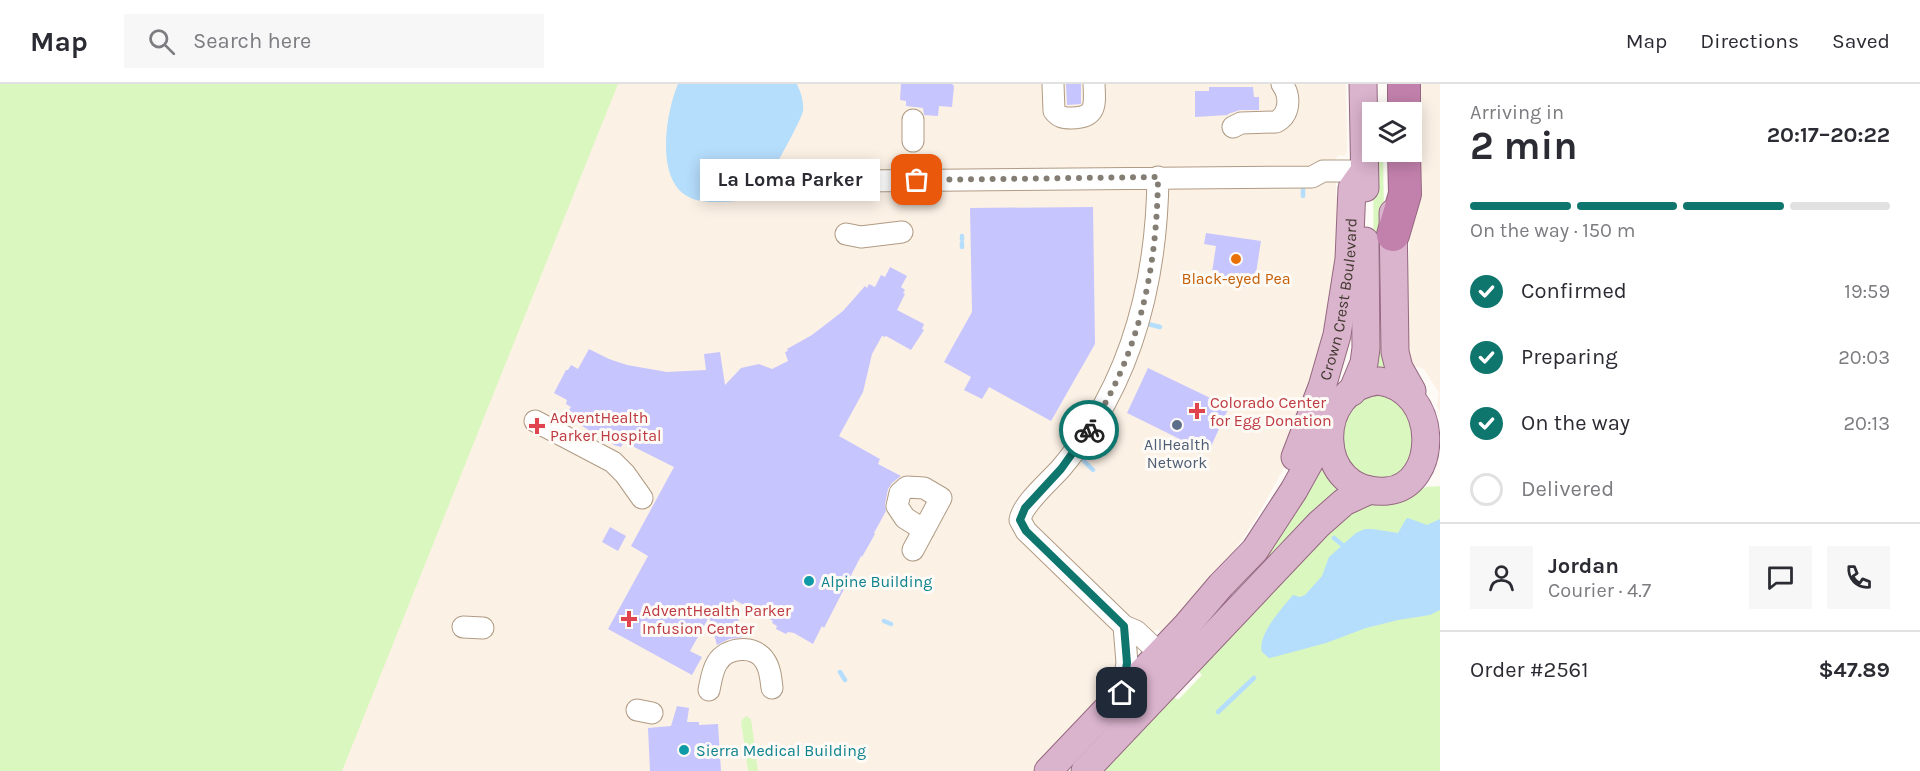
<!DOCTYPE html>
<html lang="en">
<head>
<meta charset="utf-8">
<style>
  body { margin:0; font-family:Karla,sans-serif; background:#f7f7f7; color:#2b2b33; height:100vh; display:flex; flex-direction:column; font-size:22px; white-space:nowrap }
  * { box-sizing:border-box; margin:0 }
  p { font-size:20px; color:#7c7c81 }
  .icon { flex:none; width:33px; height:33px; fill:none; stroke:currentColor; stroke-width:2; stroke-linecap:round; stroke-linejoin:round }
  .map { position:relative; flex:1; overflow:hidden }
  .details { display:flex; flex-direction:column; background:#fff; width:480px }
  .details>* { flex:none }
  .fabs { position:absolute; left:1362px; top:18px; display:grid; gap:12px }
  .fabs a { display:grid; place-items:center; width:60px; height:60px; border-radius:0px; background:#fff; box-shadow:0 3px 15px #0003; font-size:30px }
  .pin { position:absolute; display:grid; place-items:center; width:51px; height:51px; color:#fff; margin:-26px; border-radius:12px; box-shadow:0 3px 9px #0006 }
  .courier { position:absolute; display:grid; place-items:center; width:60px; height:60px; margin:-30px; border:4px solid #0f766e; border-radius:50%; background:#fff; color:#222; box-shadow:0 2px 8px #0007 }
  .bubble { position:absolute; height:42px; border-radius:0px; background:#fff; box-shadow:0 3px 15px #0003; font-size:20px; font-weight:700; line-height:42px; text-align:center }
  .overview em { font-style:normal; font-weight:700 }
  .overview div { display:flex; flex-direction:column-reverse }
  .overview { display:flex; align-items:center; justify-content:space-between; height:102px; padding:0 30px }
  h1 { font-size:39px; font-weight:700; line-height:45px }
  .bar { display:grid; grid-template-columns:repeat(4,1fr); gap:9px 6px; align-content:center; height:72px; padding:0 30px }
  .bar i { height:8px; border-radius:4px; background:#e1e1e2 }
  .bar .active { background:#0f766e }
  .bar p { grid-column:span 4 }
  .line { display:flex; align-items:center; gap:15px; padding:0 30px; border-top:2px solid #e1e1e2 }
  .line div { flex:1 }
  .round { display:grid; place-items:center; flex:none; width:63px; height:63px; border-radius:0px; background:#f7f7f7 }
  ol { padding:0 30px; list-style:none }
  li { display:flex; align-items:center; gap:18px; height:66px }
  li p { margin-inline-start:auto }
  li .icon { padding:6px; border-radius:50%; background:#0f766e; color:#fff; stroke-width:4 }
  li:last-child { color:#7c7c81 }
  li i { width:33px; height:33px; border:3px solid #e1e1e2; border-radius:50% }
  header { display:flex; align-items:center; gap:36px; box-sizing:border-box; height:84px; padding:0 30px; background:#fff; border-bottom:2px solid #e1e1e2 }
  header strong { font-size:28px }
  nav { display:flex; gap:33px; margin-inline-start:auto; font-size:21px }
  .search { width:420px; height:54px; background:#f7f7f7; display:flex; align-items:center; gap:15px; box-sizing:border-box; padding:0 21px; border-radius:0px; color:#7c7c81; font-size:22px }
  main { display:flex; flex:1; min-height:0 }
  .map>svg:first-child { display:block }
  .built { fill:#fcf1e5 }
  .green { fill:#dbf7c0 }
  .water { fill:#b5ddfc }
  .lines { fill:none; stroke-linecap:round; stroke-linejoin:round }
  .stream { stroke:#b5ddfc; stroke-width:4.5 }
  .building { fill:#c7c5fe }
  .minor-casing { stroke:#b09b84; stroke-width:23 }
  .major-casing { stroke:#956880; stroke-width:29 }
  .highway-casing { stroke:#956880; stroke-width:34 }
  .minor { stroke:#fff; stroke-width:21 }
  .major { stroke:#dab3cd; stroke-width:27 }
  .highway { stroke:#c281ac; stroke-width:32 }
  .done { stroke:#847d74; stroke-width:6; stroke-dasharray:0 10.8 }
  .route { stroke:#0f766e; stroke-width:8 }
  .food-dot { fill:#e8710a; stroke:#fefaf5; stroke-width:2 }
  .health-dot { fill:#e0444e; stroke:#fefaf5; stroke-width:2 }
  .service-dot { fill:#5c6f8a; stroke:#fefaf5; stroke-width:2 }
  .culture-dot { fill:#0f9aa8; stroke:#fefaf5; stroke-width:2 }
  .labels { text-anchor:middle; stroke-width:6; stroke-linejoin:round; paint-order:stroke }
  .food-label { font-size:16px; fill:#c56008; stroke:#fefaf5 }
  .street-label { font-size:16px; fill:#42392f; stroke:#fefaf5 }
  .health-label { font-size:16px; fill:#be3a42; stroke:#fefaf5; text-anchor:start }
  .service-label { font-size:16px; fill:#4e5e75; stroke:#fefaf5 }
  .culture-label { font-size:16px; fill:#0d838f; stroke:#fefaf5; text-anchor:start }
</style>
</head>
<body>
<header>
<strong>Map</strong>
<div class="search"><svg class="icon" aria-label="search" viewBox="0 0 24 24"><circle cx="10" cy="10" r="6"/><path d="M15 15l6 6"/></svg>Search here</div>
<nav><a>Map</a><a>Directions</a><a>Saved</a></nav>
</header>
<main>
<div class="map">
<svg width="1440" height="687" viewBox="0 0 1440 687">
  <rect width="100%" height="100%" fill="#fefaf5"/>
  <path class="built" d="M 0,0 L 1346,0 L 1347,67 L 1345,72 L 1339,71 L 1336,75 L 1336,111 L 1344,119 L 1344,168 L 1300,347 L 1285,382 L 1258,431 L 1232,470 L 1165,551 L 1157,545 L 1121,577 L 1117,597 L 1036,687 L 0,687 Z
    M 1416,0 L 1440,0 L 1440,329 L 1437,321 L 1439,309 L 1424,285 L 1412,281 L 1403,260 L 1416,63 Z"/>
  <path class="green" d="M 0,0 L 618,0 L 342,687 L 0,687 Z
    M 1373,68 L 1383,68 L 1386,256 L 1390,284 L 1378,291 L 1374,278 Z
    M 1373,310 L 1397,311 L 1427,359 L 1390,398 L 1353,388 L 1338,354 L 1352,321 Z
    M 1320,368 L 1346,405 L 1228,518 L 1255,484 Z
    M 1440,402 L 1440,687 L 1097,687 L 1171,610 L 1178,616 L 1202,591 L 1195,584 L 1354,423 L 1400,414 L 1426,403 Z
    M 746,632 L 751,635 L 758,687 L 748,687 L 741,637 Z"/>
  <path class="water" d="M 678,0 L 797,0 C 801,9 804,17 803,27 C 801,38 764,103 756,113 C 745,117 730,118 719,118 C 708,118 697,118 687,112 C 655,94 666,28 678,0 Z
    M 1408,434 L 1427,441 L 1440,435 L 1440,526 L 1430,531 L 1398,536 L 1366,544 L 1326,559 L 1274,573 L 1269,574 L 1262,568 C 1257,551 1282,524 1293,511 L 1300,513 L 1305,511 L 1322,492 L 1329,473 L 1356,449 L 1365,445 L 1372,445 L 1398,449 L 1406,435 Z"/>
  <g class="lines">
    <path class="stream" d="M 1303,105 L 1303,112
      M 962,152 L 962,155
      M 962,159 L 962,163
      M 1148,240 L 1160,243
      M 1081,374 L 1093,386
      M 1334,454 L 1346,464
      M 884,537 L 891,540
      M 840,588 L 845,596
      M 1218,628 L 1254,594"/>
  </g>
  <path class="building" d="M 901,0 L 952,0 L 954,2 L 952,23 L 939,22 L 938,32 L 924,31 L 923,24 L 906,22 L 906,17 L 900,16 Z
    M 1066,0 L 1081,0 L 1081,20 L 1067,21 Z
    M 1209,3 L 1253,3 L 1254,13 L 1259,13 L 1259,26 L 1240,26 L 1228,30 L 1228,31 L 1195,33 L 1195,7 L 1209,7 Z
    M 1093,123 L 1095,260 L 1051,337 L 989,303 L 982,315 L 964,306 L 971,293 L 944,278 L 972,228 L 970,124 Z
    M 1206,149 L 1261,157 L 1254,202 L 1248,201 L 1248,203 L 1230,201 L 1230,198 L 1211,195 L 1216,162 L 1204,160 Z
    M 890,183 L 907,192 L 901,203 L 905,206 L 903,209 L 905,210 L 897,226 L 924,240 L 922,245 L 924,246 L 911,266 L 886,252 L 885,253 L 882,252 L 872,270 L 863,308 L 839,352 L 880,375 L 878,380 L 901,392 L 892,399 L 888,405 L 885,420 L 886,427 L 874,449 L 875,450 L 862,473 L 861,472 L 824,544 L 822,542 L 813,560 L 794,549 L 788,548 L 786,550 L 776,545 L 777,542 L 772,539 L 773,537 L 733,515 L 743,553 L 729,555 L 717,561 L 709,533 L 690,567 L 702,573 L 692,591 L 608,545 L 648,472 L 631,462 L 674,383 L 624,358 L 621,363 L 614,361 L 582,342 L 585,337 L 569,326 L 571,323 L 566,320 L 567,316 L 554,309 L 566,286 L 568,286 L 571,281 L 578,285 L 589,265 L 609,275 L 627,281 L 667,288 L 706,286 L 704,270 L 720,268 L 725,301 L 741,284 L 759,280 L 772,285 L 788,277 L 785,268 L 788,267 L 787,265 L 812,251 L 843,227 L 865,202 L 867,204 L 869,200 L 875,203 L 881,191 L 885,193 Z
    M 1148,284 L 1229,323 L 1208,369 L 1127,329 Z
    M 610,443 L 626,452 L 618,467 L 602,458 Z
    M 677,622 L 689,624 L 687,638 L 699,638 L 699,641 L 718,640 L 721,687 L 650,687 L 648,644 L 671,642 Z"/>
  <g class="lines">
    <g class="minor-casing">
      <path id="minor" d="M 1053,0 L 1054,27 C 1059,33 1063,34 1071,34 C 1097,34 1095,21 1094,0
        M 1233,43 L 1241,39 L 1276,38 C 1290,31 1291,12 1282,0
        M 913,57 L 913,36
        M 1158,93 C 1157,180 1140,264 1094,338 C 1084,354 1074,369 1062,383 C 1051,396 1022,420 1020,436 L 1026,447 L 1124,542 L 1136,547 L 1171,580
        M 858,97 L 1312,93 L 1323,87 L 1364,87
        M 846,150 L 861,153 L 902,148
        M 535,337 L 613,378 L 625,390 L 642,414
        M 913,466 L 941,414 L 924,404 L 907,403 L 900,409 L 897,422 L 905,434 L 924,446
        M 463,543 L 483,544
        M 709,606 C 711,597 712,587 717,579 C 726,563 755,560 765,577 C 770,584 771,595 772,604
        M 1122,609 L 1127,579 L 1124,542
        M 637,626 L 652,629"/>
    </g>
    <g class="major-casing">
      <g id="major">
        <path d="M 1363,0 L 1365,104"/>
        <path d="M 1393,129 L 1395,268 L 1399,284 L 1412,307"/>
        <path d="M 1379,297 C 1440,305 1440,402 1387,407 C 1312,413 1312,302 1379,297 Z"/>
        <path d="M 1352,308 L 1364,279 L 1366,264 L 1365,157"/>
        <path id="s1" d="M 1295,373 L 1322,303 L 1337,251 L 1349,175 L 1352,104 L 1364,87"/>
        <path d="M 1048,687 L 1187,541 L 1221,501 L 1255,466 L 1294,406 L 1329,343"/>
        <path d="M 1085,687 L 1319,440 L 1344,418 L 1370,406"/>
      </g>
    </g>
    <g class="highway-casing">
      <path id="highway" d="M 1404,0 L 1404,28
        M 1393,151 L 1405,110 L 1404,68"/>
    </g>
    <use href="#minor" class="minor"/>
    <use href="#major" class="major"/>
    <use href="#highway" class="highway"/>
  </g>
  <g class="lines">
    <path class="done" d="M 917,96 L 1158,93 C 1157,184 1140,269 1089,346"/>
    <path class="route" d="M 1089,346 L 1061,385 L 1025,424 L 1020,436 L 1026,447 L 1124,542 L 1127,579 L 1122,609"/>
  </g>
  <circle class="food-dot" cx="1236" cy="175" r="6"/>
  <g class="health-dot">
    <path d="M1194 318h6v6h6v6h-6v6h-6v-6h-6v-6h6z"/>
    <path d="M534 333h6v6h6v6h-6v6h-6v-6h-6v-6h6z"/>
    <path d="M626 526h6v6h6v6h-6v6h-6v-6h-6v-6h6z"/>
  </g>
  <circle class="service-dot" cx="1177" cy="341" r="6"/>
  <g class="culture-dot">
    <circle cx="809" cy="497" r="6"/>
    <circle cx="684" cy="666" r="6"/>
  </g>
  <g class="labels">
    <g class="food-label">
      <text x="1236" y="200">Black-eyed Pea</text>
    </g>
    <g class="street-label">
      <text dy="6" stroke="none"><textPath href="#s1" startOffset="165">Crown Crest Boulevard</textPath></text>
    </g>
    <g class="health-label">
      <text x="1210" y="324">Colorado Center<tspan x="1210" dy="18">for Egg Donation</tspan></text>
      <text x="550" y="339">AdventHealth<tspan x="550" dy="18">Parker Hospital</tspan></text>
      <text x="642" y="532">AdventHealth Parker<tspan x="642" dy="18">Infusion Center</tspan></text>
    </g>
    <g class="service-label">
      <text x="1177" y="366">AllHealth<tspan x="1177" dy="18">Network</tspan></text>
    </g>
    <g class="culture-label">
      <text x="821" y="503">Alpine Building</text>
      <text x="696" y="672">Sierra Medical Building</text>
    </g>
  </g>
</svg>
<div class="fabs">
<a><svg class="icon" aria-label="layers" viewBox="0 0 24 24"><path d="M12 4l9 5-9 5-9-5zM3 14l9 5 9-5"/></svg></a>
</div>
<div class="pin" style="left:917px;top:96px;background:#ea580c"><svg class="icon" aria-label="bag" viewBox="0 0 24 24"><path d="M5 8h14l-1 12H6zM9 8a3 3 0 0 1 6 0"/></svg></div>
<div class="pin" style="left:1122px;top:609px;background:#1f2937"><svg class="icon" aria-label="home" viewBox="0 0 24 24"><path d="M3 11l9-7 9 7M6 9v11h12V9"/></svg></div>
<div class="courier" style="left:1089px;top:346px"><svg class="icon" aria-label="bike" viewBox="0 0 24 24"><circle cx="6" cy="16" r="4"/><circle cx="18" cy="16" r="4"/><path d="M6 16l4-8h5l3 8M10 8l3 8H6M13 5h3"/></svg></div>
<div class="bubble" style="left:700px;top:75px;width:180px">La Loma Parker</div>
</div>
<section class="details">
<div class="overview"><div><h1>2 min</h1><p>Arriving in</p></div><em>20:17–20:22</em></div>
<div class="bar"><i class="active"></i><i class="active"></i><i class="active"></i><i></i><p>On the way · 150 m</p></div>
<ol>
<li><svg class="icon" aria-label="check" viewBox="0 0 24 24"><path d="M5 12l5 5 9-10"/></svg>Confirmed<p>19:59</p></li>
<li><svg class="icon" aria-label="check" viewBox="0 0 24 24"><path d="M5 12l5 5 9-10"/></svg>Preparing<p>20:03</p></li>
<li><svg class="icon" aria-label="check" viewBox="0 0 24 24"><path d="M5 12l5 5 9-10"/></svg>On the way<p>20:13</p></li>
<li><i></i>Delivered</li>
</ol>
<div class="line" style="height:108px"><a class="round"><svg class="icon" aria-label="person" viewBox="0 0 24 24"><circle cx="12" cy="8" r="4"/><path d="M4 21q1-7 8-7t8 7"/></svg></a><div><b>Jordan</b><p>Courier · 4.7</p></div><a class="round"><svg class="icon" aria-label="chat" viewBox="0 0 24 24"><path d="M4 5h16v11H9l-5 4z"/></svg></a><a class="round"><svg class="icon" aria-label="phone" viewBox="0 0 24 24"><path d="M5 4h4l2 5-3 2q2 4 5 5l2-3 5 2v4C11 20 4 13 5 4z"/></svg></a></div>
<div class="line" style="height:78px"><div>Order #2561</div><b>$47.89</b></div>
</section>
</main>
</body>
</html>
